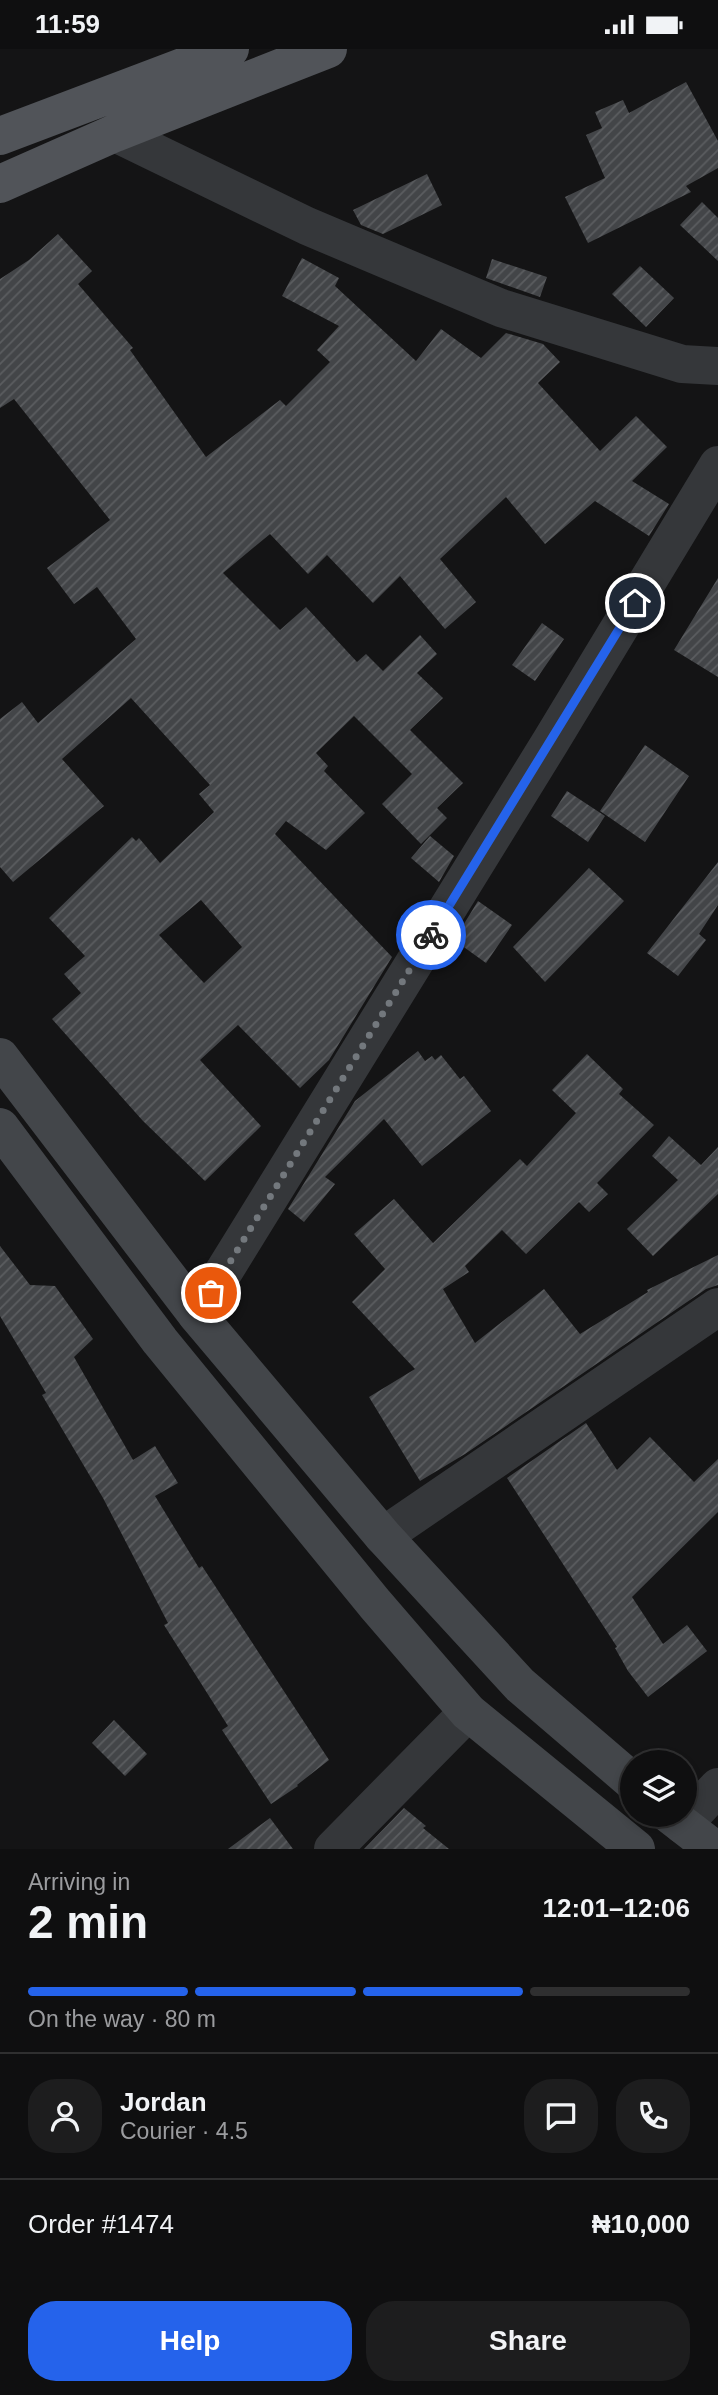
<!DOCTYPE html>
<html lang="en">
<head>
<meta charset="utf-8">
<style>
  body { margin:0; font-family:Arial,sans-serif; background:#1d1d1e; color:#f1f3f6; height:100vh; display:flex; flex-direction:column; font-size:26px; white-space:nowrap }
  * { box-sizing:border-box; margin:0 }
  p { font-size:23px; color:#9b9c9f }
  .icon { flex:none; width:38px; height:38px; fill:none; stroke:currentColor; stroke-width:2; stroke-linecap:round; stroke-linejoin:round }
  .map { position:relative; height:1800px; overflow:hidden }
  .sheet { display:flex; flex-direction:column; background:#0f0f10; flex:1 }
  .sheet>* { flex:none }
  .controls { position:absolute; left:620px; top:1701px; display:grid; gap:14px }
  .controls a { display:grid; place-items:center; width:77px; height:77px; border-radius:50%; background:#0f0f10; box-shadow:0 4px 10px #0003,0 0 0 2px #2f2f30; font-size:35px }
  .pin { position:absolute; display:grid; place-items:center; width:60px; height:60px; color:#fff; margin:-30px; border:4px solid #fff; border-radius:50%; box-shadow:0 2px 7px #0007 }
  .courier { position:absolute; display:grid; place-items:center; width:70px; height:70px; margin:-35px; border:5px solid #2563eb; border-radius:50%; background:#fff; color:#222; box-shadow:0 2px 9px #0007 }
  .head em { font-style:normal; font-weight:700 }
  .head div { display:flex; flex-direction:column-reverse }
  .head { display:flex; align-items:center; justify-content:space-between; height:119px; padding:0 28px }
  h1 { font-size:46px; font-weight:700; line-height:52px }
  .bar { display:grid; grid-template-columns:repeat(4,1fr); gap:10px 7px; align-content:center; height:84px; padding:0 28px }
  .bar i { height:9px; border-radius:5px; background:#2f2f30 }
  .bar .current { background:#2563eb }
  .bar p { grid-column:span 4 }
  .line { display:flex; align-items:center; gap:18px; padding:0 28px; border-top:2px solid #2f2f30 }
  .line div { flex:1 }
  .round { display:grid; place-items:center; flex:none; width:74px; height:74px; border-radius:28px; background:#1d1d1e }
  .button { display:flex; gap:14px; margin-top:auto; padding:14px 28px }
  .button a { flex:1; height:80px; border-radius:28px; background:#2563eb; color:#fff; font-size:28px; font-weight:700; line-height:80px; text-align:center }
  .button a+a { background:#1d1d1e; color:#f1f3f6 }
  .status { display:flex; justify-content:space-between; align-items:center; height:49px; padding:0 35px; background:#0f0f10; direction:ltr }
  .status svg { height:19px; fill:currentColor }
  .map>svg:first-child { display:block }
  .building { fill:url(#building-hatch); fill-rule:evenodd }
  .lines { fill:none; stroke-linecap:round; stroke-linejoin:round }
  .street { stroke:#35373a; stroke-width:38 }
  .secondary { stroke:#43464a; stroke-width:38 }
  .primary { stroke:#515459; stroke-width:38 }
  .done { stroke:#73787d; stroke-width:7; stroke-dasharray:0 12.6 }
  .route { stroke:#2563eb; stroke-width:9 }
</style>
</head>
<body>
<div class="status"><b>11:59</b><svg viewBox="0 0 49 12"><path d="M0 12V9h3v3zM5 12V6h3v6zM10 12V3h3v9zM15 12V0h3v12zM26 1h20v11H26zM47 4h2v5h-2z"/></svg></div>
<div class="map">
<svg width="718" height="1800" viewBox="0 0 718 1800">
  <defs>
    <pattern id="building-hatch" width="6" height="6" patternUnits="userSpaceOnUse" patternTransform="scale(1.75)"><rect width="6" height="6" fill="#434548"/><path d="M-1 1l2-2M0 6l6-6M5 7l2-2" fill="none" stroke="#5b5d60"/></pattern>
  </defs>
  <rect width="100%" height="100%" fill="#141415"/>
  <path class="building" d="M 686,33 L 718,92 L 718,119 L 686,137 L 691,143 L 588,194 L 565,148 L 605,129 L 586,86 L 602,79 L 595,63 L 623,51 L 629,64 Z
    M 427,125 L 442,156 L 383,185 L 361,176 L 353,161 Z
    M 702,153 L 718,169 L 718,212 L 680,176 Z
    M 58,185 L 92,222 L 78,235 L 133,299 L 130,301 L 206,408 L 280,351 L 286,357 L 330,313 L 317,301 L 339,277 L 282,247 L 302,209 L 339,229 L 335,237 L 416,312 L 441,280 L 481,309 L 506,284 L 543,295 L 560,313 L 538,334 L 600,402 L 636,367 L 667,398 L 632,432 L 669,455 L 649,487 L 595,452 L 545,495 L 506,448 L 440,510 L 476,553 L 445,580 L 400,527 L 373,554 L 327,506 L 308,525 L 270,485 L 223,524 L 280,581 L 306,558 L 357,613 L 366,605 L 383,622 L 420,586 L 437,605 L 417,624 L 443,649 L 410,681 L 463,734 L 437,759 L 447,769 L 421,795 L 382,755 L 412,725 L 354,667 L 316,704 L 328,717 L 324,722 L 365,764 L 326,801 L 286,772 L 275,785 L 392,908 L 329,1011 L 300,1039 L 238,976 L 200,1011 L 261,1077 L 205,1132 L 143,1072 L 52,970 L 81,944 L 64,925 L 85,907 L 49,869 L 132,788 L 136,792 L 139,789 L 160,814 L 214,763 L 199,745 L 210,736 L 131,649 L 62,710 L 104,757 L 13,833 L 0,818 L 0,670 L 22,653 L 38,674 L 136,590 L 97,538 L 74,555 L 47,519 L 110,471 L 14,350 L 0,359 L 0,230 L 29,211 ZM 201,851 L 242,898 L 204,934 L 159,886 Z
    M 492,210 L 547,228 L 540,248 L 486,229 Z
    M 640,217 L 674,249 L 646,278 L 612,245 Z
    M 718,529 L 718,628 L 674,601 Z
    M 542,574 L 564,590 L 535,632 L 512,616 Z
    M 645,696 L 689,727 L 645,793 L 600,762 Z
    M 567,742 L 605,767 L 588,793 L 551,767 Z
    M 430,787 L 454,807 L 439,833 L 411,809 Z
    M 718,813 L 718,856 L 699,885 L 706,891 L 678,927 L 647,904 Z
    M 589,819 L 624,852 L 545,933 L 513,898 Z
    M 478,852 L 512,876 L 486,914 L 454,891 Z
    M 418,1002 L 425,1012 L 432,1007 L 435,1011 L 441,1006 L 460,1030 L 464,1027 L 491,1062 L 422,1117 L 384,1070 L 325,1128 L 335,1135 L 304,1173 L 288,1160 L 355,1052 Z
    M 587,1005 L 623,1040 L 619,1045 L 654,1076 L 597,1134 L 608,1145 L 589,1163 L 579,1153 L 526,1205 L 502,1181 L 465,1217 L 469,1223 L 443,1240 L 475,1294 L 544,1240 L 580,1285 L 648,1243 L 647,1241 L 718,1206 L 718,1236 L 706,1240 L 465,1405 L 420,1432 L 369,1348 L 415,1320 L 352,1253 L 385,1220 L 354,1185 L 394,1150 L 433,1194 L 520,1110 L 527,1117 L 576,1064 L 552,1041 Z
    M 669,1087 L 701,1116 L 718,1098 L 718,1145 L 653,1207 L 627,1180 L 678,1131 L 652,1107 Z
    M 0,1197 L 30,1236 L 55,1237 L 93,1290 L 74,1308 L 133,1411 L 155,1397 L 178,1434 L 155,1447 L 199,1519 L 202,1517 L 329,1711 L 297,1736 L 298,1737 L 271,1755 L 222,1681 L 228,1677 L 164,1576 L 168,1574 L 103,1449 L 42,1346 L 46,1344 L 0,1267 Z
    M 586,1374 L 617,1421 L 650,1388 L 694,1433 L 718,1410 L 718,1463 L 632,1548 L 663,1595 L 687,1576 L 707,1602 L 648,1648 L 628,1622 L 615,1599 L 617,1598 L 507,1429 Z
    M 114,1671 L 147,1705 L 125,1727 L 92,1694 Z
    M 404,1759 L 426,1777 L 423,1779 L 449,1800 L 364,1800 Z
    M 270,1769 L 293,1800 L 228,1800 Z"/>
  <g class="lines">
    <path class="street" d="M 115,84 L 307,177 L 501,259 L 682,315 L 718,317
      M 197,1266 L 551,692 L 718,416
      M 383,1487 L 718,1258
      M 683,1776 L 718,1738
      M 333,1800 L 468,1663"/>
    <path class="secondary" d="M 0,1008 L 197,1266 L 383,1487 L 520,1636 L 632,1732
      M 0,1078 L 160,1292 L 375,1555 L 468,1663 L 636,1800
      M 670,1766 L 714,1800"/>
    <path class="primary" d="M 0,87 L 230,0
      M 0,135 L 115,84 L 328,0"/>
  </g>
  <g class="lines">
    <path class="done" d="M 211,1244 L 431,886"/>
    <path class="route" d="M 431,886 L 635,554"/>
  </g>
</svg>
<div class="controls">
<a><svg class="icon" aria-label="layers" viewBox="0 0 24 24"><path d="M12 4l9 5-9 5-9-5zM3 14l9 5 9-5"/></svg></a>
</div>
<div class="pin" style="left:211px;top:1244px;background:#ea580c"><svg class="icon" aria-label="bag" viewBox="0 0 24 24"><path d="M5 8h14l-1 12H6zM9 8a3 3 0 0 1 6 0"/></svg></div>
<div class="pin" style="left:635px;top:554px;background:#1f2937"><svg class="icon" aria-label="home" viewBox="0 0 24 24"><path d="M3 11l9-7 9 7M6 9v11h12V9"/></svg></div>
<div class="courier" style="left:431px;top:886px"><svg class="icon" aria-label="bike" viewBox="0 0 24 24"><circle cx="6" cy="16" r="4"/><circle cx="18" cy="16" r="4"/><path d="M6 16l4-8h5l3 8M10 8l3 8H6M13 5h3"/></svg></div>
</div>
<section class="sheet">
<div class="head"><div><h1>2 min</h1><p>Arriving in</p></div><em>12:01–12:06</em></div>
<div class="bar"><i class="current"></i><i class="current"></i><i class="current"></i><i></i><p>On the way · 80 m</p></div>
<div class="line" style="height:126px"><a class="round"><svg class="icon" aria-label="person" viewBox="0 0 24 24"><circle cx="12" cy="8" r="4"/><path d="M4 21q1-7 8-7t8 7"/></svg></a><div><b>Jordan</b><p>Courier · 4.5</p></div><a class="round"><svg class="icon" aria-label="chat" viewBox="0 0 24 24"><path d="M4 5h16v11H9l-5 4z"/></svg></a><a class="round"><svg class="icon" aria-label="phone" viewBox="0 0 24 24"><path d="M5 4h4l2 5-3 2q2 4 5 5l2-3 5 2v4C11 20 4 13 5 4z"/></svg></a></div>
<div class="line" style="height:91px"><div>Order #1474</div><b>₦10,000</b></div>
<div class="button"><a>Help</a><a>Share</a></div>
</section>
</body>
</html>
